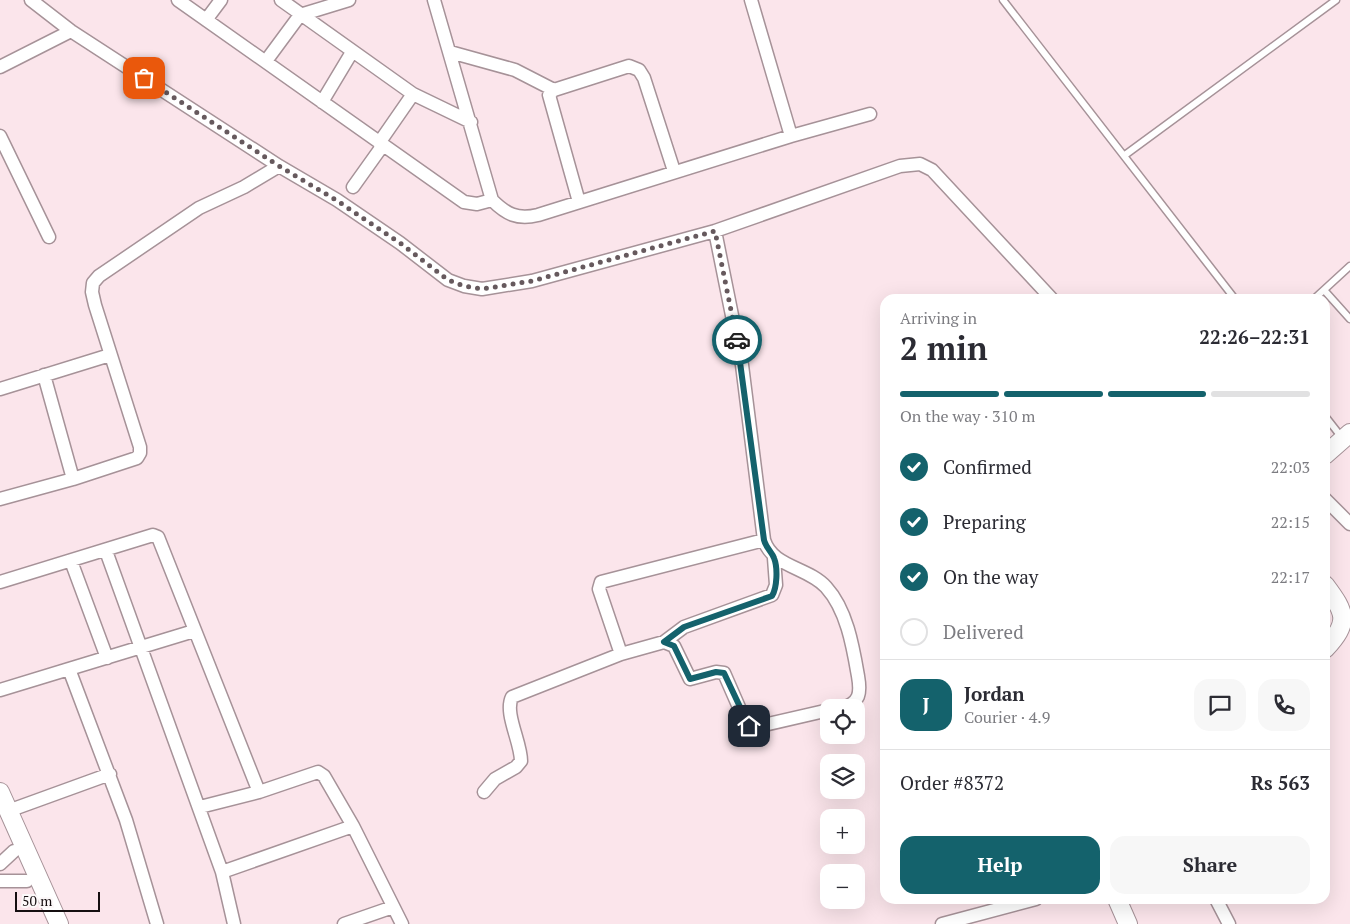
<!DOCTYPE html>
<html lang="en">
<head>
<meta charset="utf-8">
<style>
  body { margin:0; font-family:"PT Serif",serif; background:#f7f7f7; color:#2b2b33; height:100vh; display:flex; flex-direction:column; font-size:19px; white-space:nowrap }
  * { box-sizing:border-box; margin:0 }
  p { font-size:16px; color:#7c7c81 }
  .icon { flex:none; width:28px; height:28px; fill:none; stroke:currentColor; stroke-width:2; stroke-linecap:round; stroke-linejoin:round }
  .map { position:relative; flex:1; overflow:hidden }
  .panel { position:absolute; left:880px; top:294px; width:450px; height:610px; display:flex; flex-direction:column; background:#fff; border-radius:15px; box-shadow:0 5px 20px #0002 }
  .panel>* { flex:none }
  .fabs { position:absolute; left:820px; top:699px; display:grid; gap:10px }
  .fabs a { display:grid; place-items:center; width:45px; height:45px; border-radius:10px; background:#fff; box-shadow:0 5px 20px #0002; font-size:25px }
  .scale { position:absolute; left:15px; bottom:12px; width:85px; box-sizing:border-box; padding-left:5px; border:2px solid #150e10; border-top:0; font-size:14px; line-height:18px; white-space:nowrap; color:#150e10; -webkit-text-stroke:4px #fcf8f9; paint-order:stroke }
  .pin { position:absolute; display:grid; place-items:center; width:42px; height:42px; color:#fff; margin:-21px; border-radius:10px; box-shadow:0 2px 8px #0006 }
  .courier { position:absolute; display:grid; place-items:center; width:50px; height:50px; margin:-25px; border:4px solid #14626c; border-radius:50%; background:#fff; color:#222; box-shadow:0 1px 6px #0007 }
  .headline em { font-style:normal; font-weight:800 }
  .headline div { display:flex; flex-direction:column-reverse }
  .headline { display:flex; align-items:center; justify-content:space-between; height:85px; padding:0 20px }
  h1 { font-size:32px; font-weight:800; line-height:38px }
  .bar { display:grid; grid-template-columns:repeat(4,1fr); gap:8px 5px; align-content:center; height:60px; padding:0 20px }
  .bar i { height:6px; border-radius:4px; background:#e1e1e2 }
  .bar .selected { background:#14626c }
  .bar p { grid-column:span 4 }
  .line { display:flex; align-items:center; gap:12px; padding:0 20px; border-top:1px solid #e1e1e2 }
  .line div { flex:1 }
  .round { display:grid; place-items:center; flex:none; width:52px; height:52px; border-radius:15px; background:#f7f7f7 }
  ol { padding:0 20px; list-style:none }
  li { display:flex; align-items:center; gap:15px; height:55px }
  li p { margin-inline-start:auto }
  li .icon { padding:5px; border-radius:50%; background:#14626c; color:#fff; stroke-width:4 }
  li:last-child { color:#7c7c81 }
  li i { width:28px; height:28px; border:2px solid #e1e1e2; border-radius:50% }
  .button { display:flex; gap:10px; margin-top:auto; padding:10px 20px }
  .button a { flex:1; height:58px; border-radius:15px; background:#14626c; color:#fff; font-size:20px; font-weight:800; line-height:58px; text-align:center }
  .button a+a { background:#f7f7f7; color:#2b2b33 }
  .map>svg:first-child { display:block }
  .lines { fill:none; stroke-linecap:round; stroke-linejoin:round }
  .lane-casing { stroke:#a69298; stroke-width:9 }
  .street-casing { stroke:#a69298; stroke-width:15 }
  .secondary-casing { stroke:#a69298; stroke-width:20 }
  .lane { stroke:#fff; stroke-width:6 }
  .street { stroke:#fff; stroke-width:12 }
  .secondary { stroke:#fff; stroke-width:18 }
  .done { stroke:#66595d; stroke-width:5; stroke-dasharray:0 9 }
  .route { stroke:#14626c; stroke-width:6 }
</style>
</head>
<body>
<div class="map">
<svg width="1350" height="924" viewBox="0 0 1350 924">
  <rect width="100%" height="100%" fill="#fbe5eb"/>
  <g class="lines">
    <g class="lane-casing">
      <path id="lane" d="M 1003,0 L 1235,299
        M 1125,155 L 1336,0
        M 1324,290 L 1350,319
        M 1314,299 L 1350,266
        M 1325,416 L 1343,439"/>
    </g>
    <g class="street-casing">
      <path id="street" d="M 31,0 L 71,31 L 279,166 L 337,200 L 400,243 L 448,280 L 464,286 L 482,289 L 532,281 L 715,231 L 900,166 L 920,164 L 932,170 L 1052,299
        M 178,0 L 464,202 L 477,204 L 492,200
        M 281,0 L 413,94 L 471,122
        M 434,0 L 492,200 C 506,214 517,220 538,215 L 791,136 L 870,114
        M 751,0 L 791,136
        M 206,20 L 221,0
        M 450,52 L 515,70 L 554,90
        M 266,61 L 300,15 L 349,0
        M 0,67 L 71,31
        M 322,102 L 352,52
        M 0,136 L 49,237
        M 379,143 L 413,94
        M 353,187 L 383,145
        M 579,202 L 549,95 L 554,90 L 629,66 L 639,70 L 644,78 L 674,171
        M 715,231 L 742,365 L 764,540 C 772,567 808,567 826,587 C 847,610 853,647 858,676 C 861,693 860,703 842,708
        M 44,375 L 73,479
        M 0,389 L 110,355
        M 0,499 L 73,479 L 137,458 L 140,453 L 140,447 L 95,305 L 92,292 L 93,283 L 99,276 L 199,208 L 244,187 L 279,166
        M 1325,499 L 1350,524
        M 106,551 L 222,872
        M 71,561 L 107,658
        M 0,582 L 153,535 L 158,537 L 259,792
        M 664,642 L 684,627 L 772,595 L 776,585 L 774,558
        M 621,654 L 599,589 L 601,582 L 764,540
        M 0,690 L 69,669
        M 484,792 L 495,779 L 516,767 L 521,761 C 521,742 504,713 512,697 L 621,654 L 664,642 L 674,646 L 690,679 L 716,672 L 724,673 L 745,721 L 751,728 L 829,710
        M 200,807 L 259,792 L 318,772 L 324,776 L 353,826
        M 8,811 L 110,774
        M 0,864 L 14,851
        M 0,881 L 27,881
        M 1216,899 L 1229,924
        M 157,924 L 126,820 L 69,669 L 194,631
        M 234,924 L 222,872 L 353,826 L 402,924
        M 344,924 L 393,907
        M 942,924 L 1036,899"/>
    </g>
    <g class="secondary-casing">
      <path id="secondary" d="M 1325,455 L 1350,433
        M 1325,585 C 1346,613 1350,622 1325,649
        M 0,792 L 59,924
        M 1117,899 L 1128,924"/>
    </g>
    <use href="#lane" class="lane"/>
    <use href="#street" class="street"/>
    <use href="#secondary" class="secondary"/>
  </g>
  <g class="lines">
    <path class="done" d="M 144,78 L 279,166 L 336,200 L 400,243 L 448,280 L 464,286 L 482,289 L 532,281 L 715,231 L 737,340"/>
    <path class="route" d="M 737,340 L 764,540 C 766,548 772,552 774,558 C 778,568 777,588 772,596 L 684,627 L 664,642 L 674,646 L 690,679 L 716,672 L 724,673 L 749,726"/>
  </g>
</svg>
<div class="fabs">
<a><svg class="icon" aria-label="locate" viewBox="0 0 24 24"><circle cx="12" cy="12" r="6"/><path d="M12 2v4M12 18v4M2 12h4M18 12h4"/></svg></a>
<a><svg class="icon" aria-label="layers" viewBox="0 0 24 24"><path d="M12 4l9 5-9 5-9-5zM3 14l9 5 9-5"/></svg></a>
<a>+</a>
<a>−</a>
</div>
<div class="scale">50 m</div>
<div class="pin" style="left:144px;top:78px;background:#ea580c"><svg class="icon" aria-label="bag" viewBox="0 0 24 24"><path d="M5 8h14l-1 12H6zM9 8a3 3 0 0 1 6 0"/></svg></div>
<div class="pin" style="left:749px;top:726px;background:#1f2937"><svg class="icon" aria-label="home" viewBox="0 0 24 24"><path d="M3 11l9-7 9 7M6 9v11h12V9"/></svg></div>
<div class="courier" style="left:737px;top:340px"><svg class="icon" aria-label="car" viewBox="0 0 24 24"><path d="M5 17H2v-5l4-1 3-4h7l3 4 3 1v5h-3M9 17h6M6 11h13"/><circle cx="7" cy="17" r="2"/><circle cx="17" cy="17" r="2"/></svg></div>
<section class="panel">
<div class="headline"><div><h1>2 min</h1><p>Arriving in</p></div><em>22:26–22:31</em></div>
<div class="bar"><i class="selected"></i><i class="selected"></i><i class="selected"></i><i></i><p>On the way · 310 m</p></div>
<ol>
<li><svg class="icon" aria-label="check" viewBox="0 0 24 24"><path d="M5 12l5 5 9-10"/></svg>Confirmed<p>22:03</p></li>
<li><svg class="icon" aria-label="check" viewBox="0 0 24 24"><path d="M5 12l5 5 9-10"/></svg>Preparing<p>22:15</p></li>
<li><svg class="icon" aria-label="check" viewBox="0 0 24 24"><path d="M5 12l5 5 9-10"/></svg>On the way<p>22:17</p></li>
<li><i></i>Delivered</li>
</ol>
<div class="line" style="height:90px"><b class="round" style="background:#14626c;color:#fff">J</b><div><b>Jordan</b><p>Courier · 4.9</p></div><a class="round"><svg class="icon" aria-label="chat" viewBox="0 0 24 24"><path d="M4 5h16v11H9l-5 4z"/></svg></a><a class="round"><svg class="icon" aria-label="phone" viewBox="0 0 24 24"><path d="M5 4h4l2 5-3 2q2 4 5 5l2-3 5 2v4C11 20 4 13 5 4z"/></svg></a></div>
<div class="line" style="height:65px"><div>Order #8372</div><b>Rs 563</b></div>
<div class="button"><a>Help</a><a>Share</a></div>
</section>
</div>
</body>
</html>
